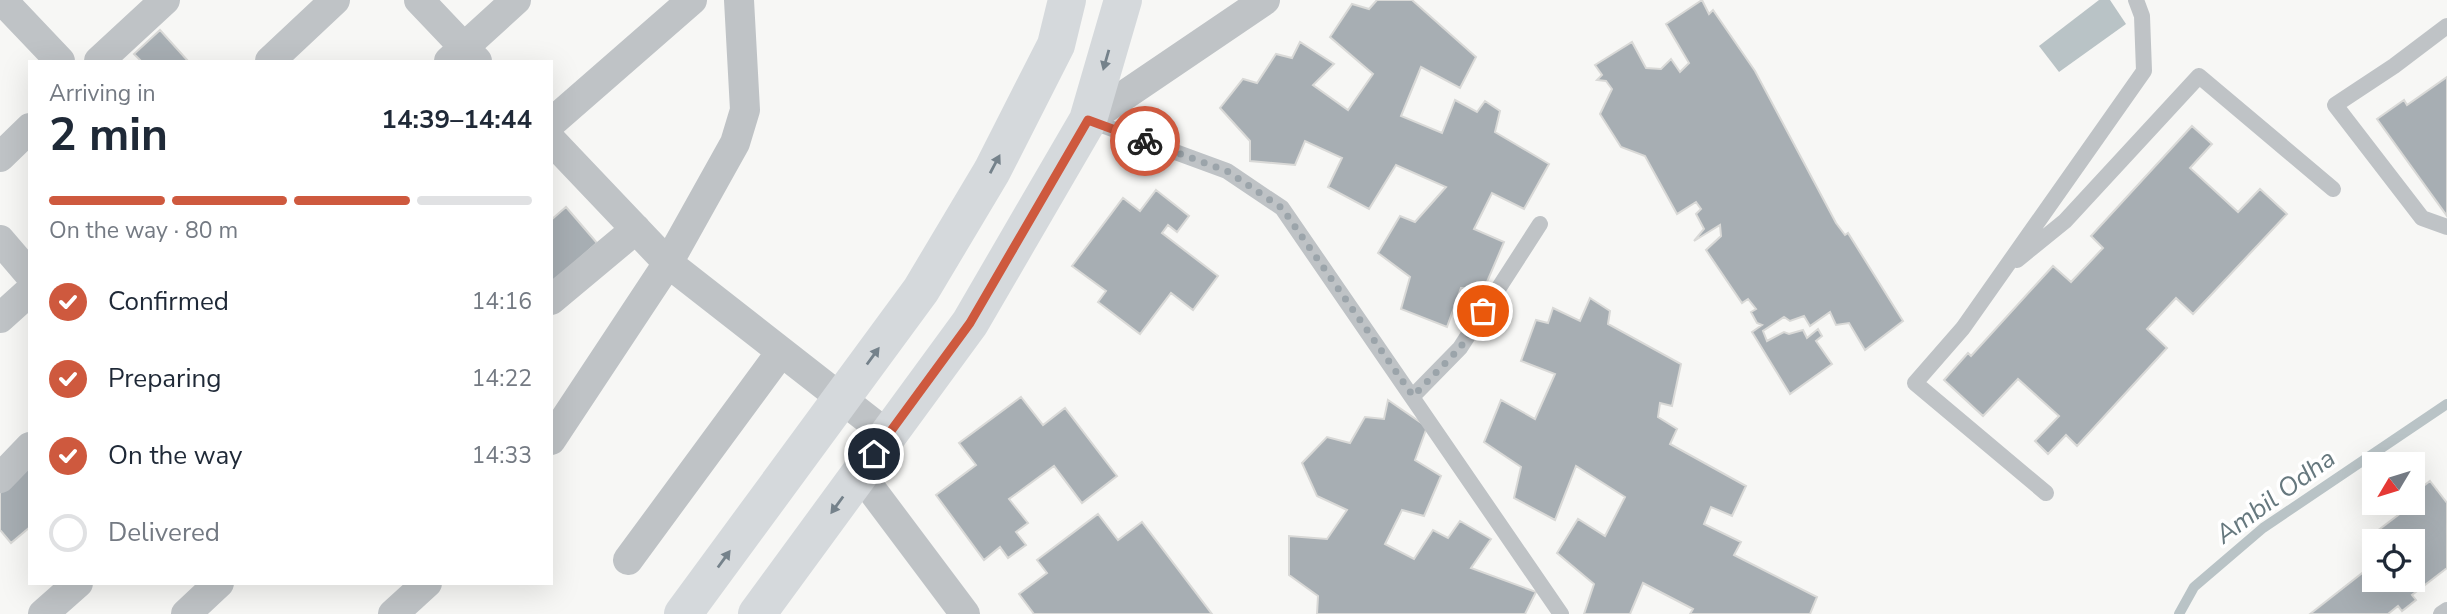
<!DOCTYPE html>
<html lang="en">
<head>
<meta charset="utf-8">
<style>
  body { margin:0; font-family:"Nunito Sans",sans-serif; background:#f6f6f7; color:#1f2937; height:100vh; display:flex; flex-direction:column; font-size:26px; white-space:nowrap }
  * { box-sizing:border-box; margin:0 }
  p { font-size:23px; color:#747a83 }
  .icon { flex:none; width:38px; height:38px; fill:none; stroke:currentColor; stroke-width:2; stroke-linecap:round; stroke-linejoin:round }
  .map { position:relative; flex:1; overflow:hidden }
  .drawer { position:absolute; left:28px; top:60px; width:525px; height:525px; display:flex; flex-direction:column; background:#fff; border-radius:0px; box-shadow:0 7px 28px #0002 }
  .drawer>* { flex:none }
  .needle { width:46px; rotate:232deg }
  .tools { position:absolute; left:2362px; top:452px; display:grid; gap:14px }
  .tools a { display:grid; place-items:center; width:63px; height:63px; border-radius:0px; background:#fff; box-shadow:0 7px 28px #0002; font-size:35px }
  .pin { position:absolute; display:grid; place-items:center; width:60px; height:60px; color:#fff; margin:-30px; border:4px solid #fff; border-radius:50%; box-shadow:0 2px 7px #0007 }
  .courier { position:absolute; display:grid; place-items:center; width:70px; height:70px; margin:-35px; border:5px solid #ce593e; border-radius:50%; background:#fff; color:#222; box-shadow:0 2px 9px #0007 }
  .headline em { font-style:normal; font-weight:700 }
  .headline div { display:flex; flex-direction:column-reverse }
  .headline { display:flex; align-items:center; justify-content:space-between; height:119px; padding:0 21px }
  h1 { font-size:46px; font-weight:700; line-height:52px }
  .bar { display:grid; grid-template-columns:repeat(4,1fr); gap:10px 7px; align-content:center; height:84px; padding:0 21px }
  .bar i { height:9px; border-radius:5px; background:#e0e1e3 }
  .bar .selected { background:#ce593e }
  .bar p { grid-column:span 4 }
  ol { padding:0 21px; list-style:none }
  li { display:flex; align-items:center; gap:21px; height:77px }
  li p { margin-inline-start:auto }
  li .icon { padding:7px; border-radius:50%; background:#ce593e; color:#fff; stroke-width:4 }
  li:last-child { color:#747a83 }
  li i { width:38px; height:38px; border:4px solid #e0e1e3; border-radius:50% }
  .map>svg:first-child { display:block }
  .water { fill:#b9c3c6 }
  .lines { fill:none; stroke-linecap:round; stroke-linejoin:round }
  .stream { stroke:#b9c3c6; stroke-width:10 }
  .building { fill:#a7aeb3; stroke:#d9d9d7; stroke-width:2 }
  .service { stroke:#bfc3c6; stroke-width:16 }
  .minor { stroke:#bfc3c6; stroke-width:30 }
  .secondary { stroke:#d5d9dc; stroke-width:38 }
  .oneway { fill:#75828b }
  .done { stroke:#9ba4aa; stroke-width:7; stroke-dasharray:0 12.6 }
  .route { stroke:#ce593e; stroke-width:9 }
  .labels { text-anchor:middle; stroke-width:7; stroke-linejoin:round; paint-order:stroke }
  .water-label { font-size:26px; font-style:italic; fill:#66787e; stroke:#fff }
</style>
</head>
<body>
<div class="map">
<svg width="2447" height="614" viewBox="0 0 2447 614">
  <rect width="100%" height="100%" fill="#f7f7f5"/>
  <path class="water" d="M 2099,0 L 2110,0 L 2126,24 L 2059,72 L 2039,46 Z"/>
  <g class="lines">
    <path class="stream" d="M 2179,614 L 2194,587 L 2263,528 L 2447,404"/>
  </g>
  <path class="building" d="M 1377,0 L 1412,0 L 1476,57 L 1460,88 L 1421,67 L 1401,116 L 1442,133 L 1455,100 L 1477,112 L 1485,101 L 1500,111 L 1495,132 L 1549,164 L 1524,209 L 1492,193 L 1474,229 L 1504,242 L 1484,289 L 1461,288 L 1447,327 L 1401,309 L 1410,277 L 1378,253 L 1400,216 L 1415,222 L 1446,187 L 1396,165 L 1369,209 L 1328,187 L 1342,158 L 1305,141 L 1295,165 L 1250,161 L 1250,141 L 1220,108 L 1243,79 L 1257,83 L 1276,54 L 1292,58 L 1300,42 L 1334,64 L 1313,85 L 1348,110 L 1373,74 L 1330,37 L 1352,4 L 1369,9 Z
    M 1702,0 L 1709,14 L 1713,10 L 1755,71 L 1836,223 L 1845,235 L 1848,233 L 1903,321 L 1865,350 L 1849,323 L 1836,325 L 1830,312 L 1810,326 L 1804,316 L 1790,321 L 1784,317 L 1763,331 L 1767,341 L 1784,332 L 1789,334 L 1803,330 L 1807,338 L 1818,329 L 1822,336 L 1816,341 L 1832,364 L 1790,394 L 1752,332 L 1762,325 L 1757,323 L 1751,312 L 1756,309 L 1748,299 L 1742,303 L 1706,250 L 1721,236 L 1720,225 L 1694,241 L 1704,229 L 1696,214 L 1701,209 L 1696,202 L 1677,214 L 1645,156 L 1621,147 L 1600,114 L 1612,89 L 1606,81 L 1597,80 L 1602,75 L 1595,65 L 1632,42 L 1646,68 L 1661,69 L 1671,59 L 1680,72 L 1689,63 L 1666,24 Z
    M 160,30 L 188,61 L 141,61 L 134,54 Z
    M 2447,77 L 2447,216 L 2377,119 L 2404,100 L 2407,105 Z
    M 2192,126 L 2212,144 L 2190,168 L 2238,212 L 2260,189 L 2287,214 L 2193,314 L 2176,298 L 2147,329 L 2167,348 L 2077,446 L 2066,435 L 2048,454 L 2035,441 L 2059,416 L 2018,379 L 1983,416 L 1944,380 L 1968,353 L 1971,356 L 2053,266 L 2071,282 L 2103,248 L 2091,236 Z
    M 1156,190 L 1189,216 L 1177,232 L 1168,225 L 1162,233 L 1218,276 L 1193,310 L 1171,293 L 1140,334 L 1098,302 L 1106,291 L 1072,266 L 1123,198 L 1140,211 Z
    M 566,207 L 597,243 L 551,284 L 551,220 Z
    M 1590,298 L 1610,311 L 1608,324 L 1681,364 L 1672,406 L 1660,403 L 1658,417 L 1677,429 L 1670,444 L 1746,486 L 1732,516 L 1711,507 L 1704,524 L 1741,542 L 1734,555 L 1817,597 L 1810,614 L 1690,614 L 1693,609 L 1643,583 L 1630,614 L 1584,614 L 1594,584 L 1557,553 L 1578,519 L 1605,536 L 1625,497 L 1576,466 L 1555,520 L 1514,498 L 1521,467 L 1484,442 L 1501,400 L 1535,419 L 1555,374 L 1521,361 L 1536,320 L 1548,323 L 1553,308 L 1580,321 Z
    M 1021,397 L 1043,425 L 1065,408 L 1117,476 L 1082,503 L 1054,466 L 1009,499 L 1028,523 L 1016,532 L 1026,545 L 1008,558 L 1000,547 L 984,560 L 936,495 L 976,465 L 959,443 Z
    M 1388,400 L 1427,427 L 1415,460 L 1441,476 L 1424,516 L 1402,510 L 1385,544 L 1414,559 L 1433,530 L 1448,538 L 1460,521 L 1491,539 L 1471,568 L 1536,592 L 1525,614 L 1317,614 L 1318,596 L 1289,575 L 1289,536 L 1327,539 L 1347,510 L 1317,496 L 1302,463 L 1327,437 L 1350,443 L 1365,417 L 1384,419 Z
    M 30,467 L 30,527 L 11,543 L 0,530 L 0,493 Z
    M 2430,481 L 2447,503 L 2447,568 L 2412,595 L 2416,600 L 2402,611 L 2398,606 L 2388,614 L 2310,614 L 2371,566 L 2364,557 L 2375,548 L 2375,579 L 2413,579 L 2413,541 L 2375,541 L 2375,547 L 2368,538 L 2410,506 L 2408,502 L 2413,502 L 2413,494 Z
    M 1098,514 L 1118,540 L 1142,522 L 1212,614 L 1034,614 L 1019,594 L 1047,573 L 1037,560 Z"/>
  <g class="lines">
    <path class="service" d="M 2447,26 L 2394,66 L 2335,105 L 2422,218 L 2447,227
      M 1088,120 L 1227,171 L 1282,208 L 1561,614
      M 2017,260 L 2065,221 L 2199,76 L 2333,189
      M 1413,396 L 1460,348 L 1540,224
      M 2046,493 L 1915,383 L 1963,328 L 2144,71 L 2142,16 L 2136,0
      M 2441,614 L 2447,610"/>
    <path class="minor" d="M 2,0 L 60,61
      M 419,0 L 477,61
      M 99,61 L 165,0
      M 270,61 L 335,0
      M 449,61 L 516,0
      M 1088,120 L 1265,0
      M 551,123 L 692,0
      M 551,140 L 668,263 L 888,435
      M 0,157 L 30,128
      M 0,240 L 30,275
      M 551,300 L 636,229
      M 0,318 L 30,291
      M 551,440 L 668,263 L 735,143 L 745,110 L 739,0
      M 860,474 L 965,614
      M 0,478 L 30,447
      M 628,560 L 781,352
      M 43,614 L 78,583
      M 186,614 L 219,583
      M 393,614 L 427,583"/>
    <path class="secondary" d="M 683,614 L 921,290 L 992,171 L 1056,45 L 1067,0
      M 757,614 L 970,323 L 1088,120 L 1123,0"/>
  </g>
  <defs><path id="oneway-solid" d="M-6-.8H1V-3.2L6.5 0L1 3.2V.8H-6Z" transform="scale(1.75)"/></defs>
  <g class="oneway">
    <use href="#oneway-solid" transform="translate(1106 60) rotate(106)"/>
    <use href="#oneway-solid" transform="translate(995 164) rotate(-62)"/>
    <use href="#oneway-solid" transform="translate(873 356) rotate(-54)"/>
    <use href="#oneway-solid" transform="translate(837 505) rotate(126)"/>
    <use href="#oneway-solid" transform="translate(724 559) rotate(-54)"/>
  </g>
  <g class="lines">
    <path class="done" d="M 1145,141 L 1227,171 L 1282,208 L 1413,396 L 1460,348 L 1483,311"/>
    <path class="route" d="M 874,454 L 970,323 L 1088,120 L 1145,141"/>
  </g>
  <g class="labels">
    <g class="water-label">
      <text transform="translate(2275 496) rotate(-36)" y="9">Ambil Odha</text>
    </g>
  </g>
</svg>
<div class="tools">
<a><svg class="needle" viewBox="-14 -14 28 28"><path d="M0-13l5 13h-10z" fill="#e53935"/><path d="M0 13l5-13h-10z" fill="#747a83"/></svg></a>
<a><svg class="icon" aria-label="locate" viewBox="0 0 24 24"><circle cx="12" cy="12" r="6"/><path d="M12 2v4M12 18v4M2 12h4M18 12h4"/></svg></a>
</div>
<div class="pin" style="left:1483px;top:311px;background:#ea580c"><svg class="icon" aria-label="bag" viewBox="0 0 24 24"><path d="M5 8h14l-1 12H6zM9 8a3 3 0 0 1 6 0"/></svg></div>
<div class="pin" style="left:874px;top:454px;background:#1f2937"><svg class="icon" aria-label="home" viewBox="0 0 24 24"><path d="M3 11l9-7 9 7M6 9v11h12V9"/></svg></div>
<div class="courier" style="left:1145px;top:141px"><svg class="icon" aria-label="bike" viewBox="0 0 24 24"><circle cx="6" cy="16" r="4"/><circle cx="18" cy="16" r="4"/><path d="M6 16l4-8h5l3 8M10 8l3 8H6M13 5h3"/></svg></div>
<section class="drawer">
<div class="headline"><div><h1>2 min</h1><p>Arriving in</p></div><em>14:39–14:44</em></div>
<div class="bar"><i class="selected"></i><i class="selected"></i><i class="selected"></i><i></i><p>On the way · 80 m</p></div>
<ol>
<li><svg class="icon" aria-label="check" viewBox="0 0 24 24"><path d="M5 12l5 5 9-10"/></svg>Confirmed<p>14:16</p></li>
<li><svg class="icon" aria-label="check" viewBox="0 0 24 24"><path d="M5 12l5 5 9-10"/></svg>Preparing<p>14:22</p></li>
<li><svg class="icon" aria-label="check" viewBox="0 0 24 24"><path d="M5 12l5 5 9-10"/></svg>On the way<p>14:33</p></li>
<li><i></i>Delivered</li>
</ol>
</section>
</div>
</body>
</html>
